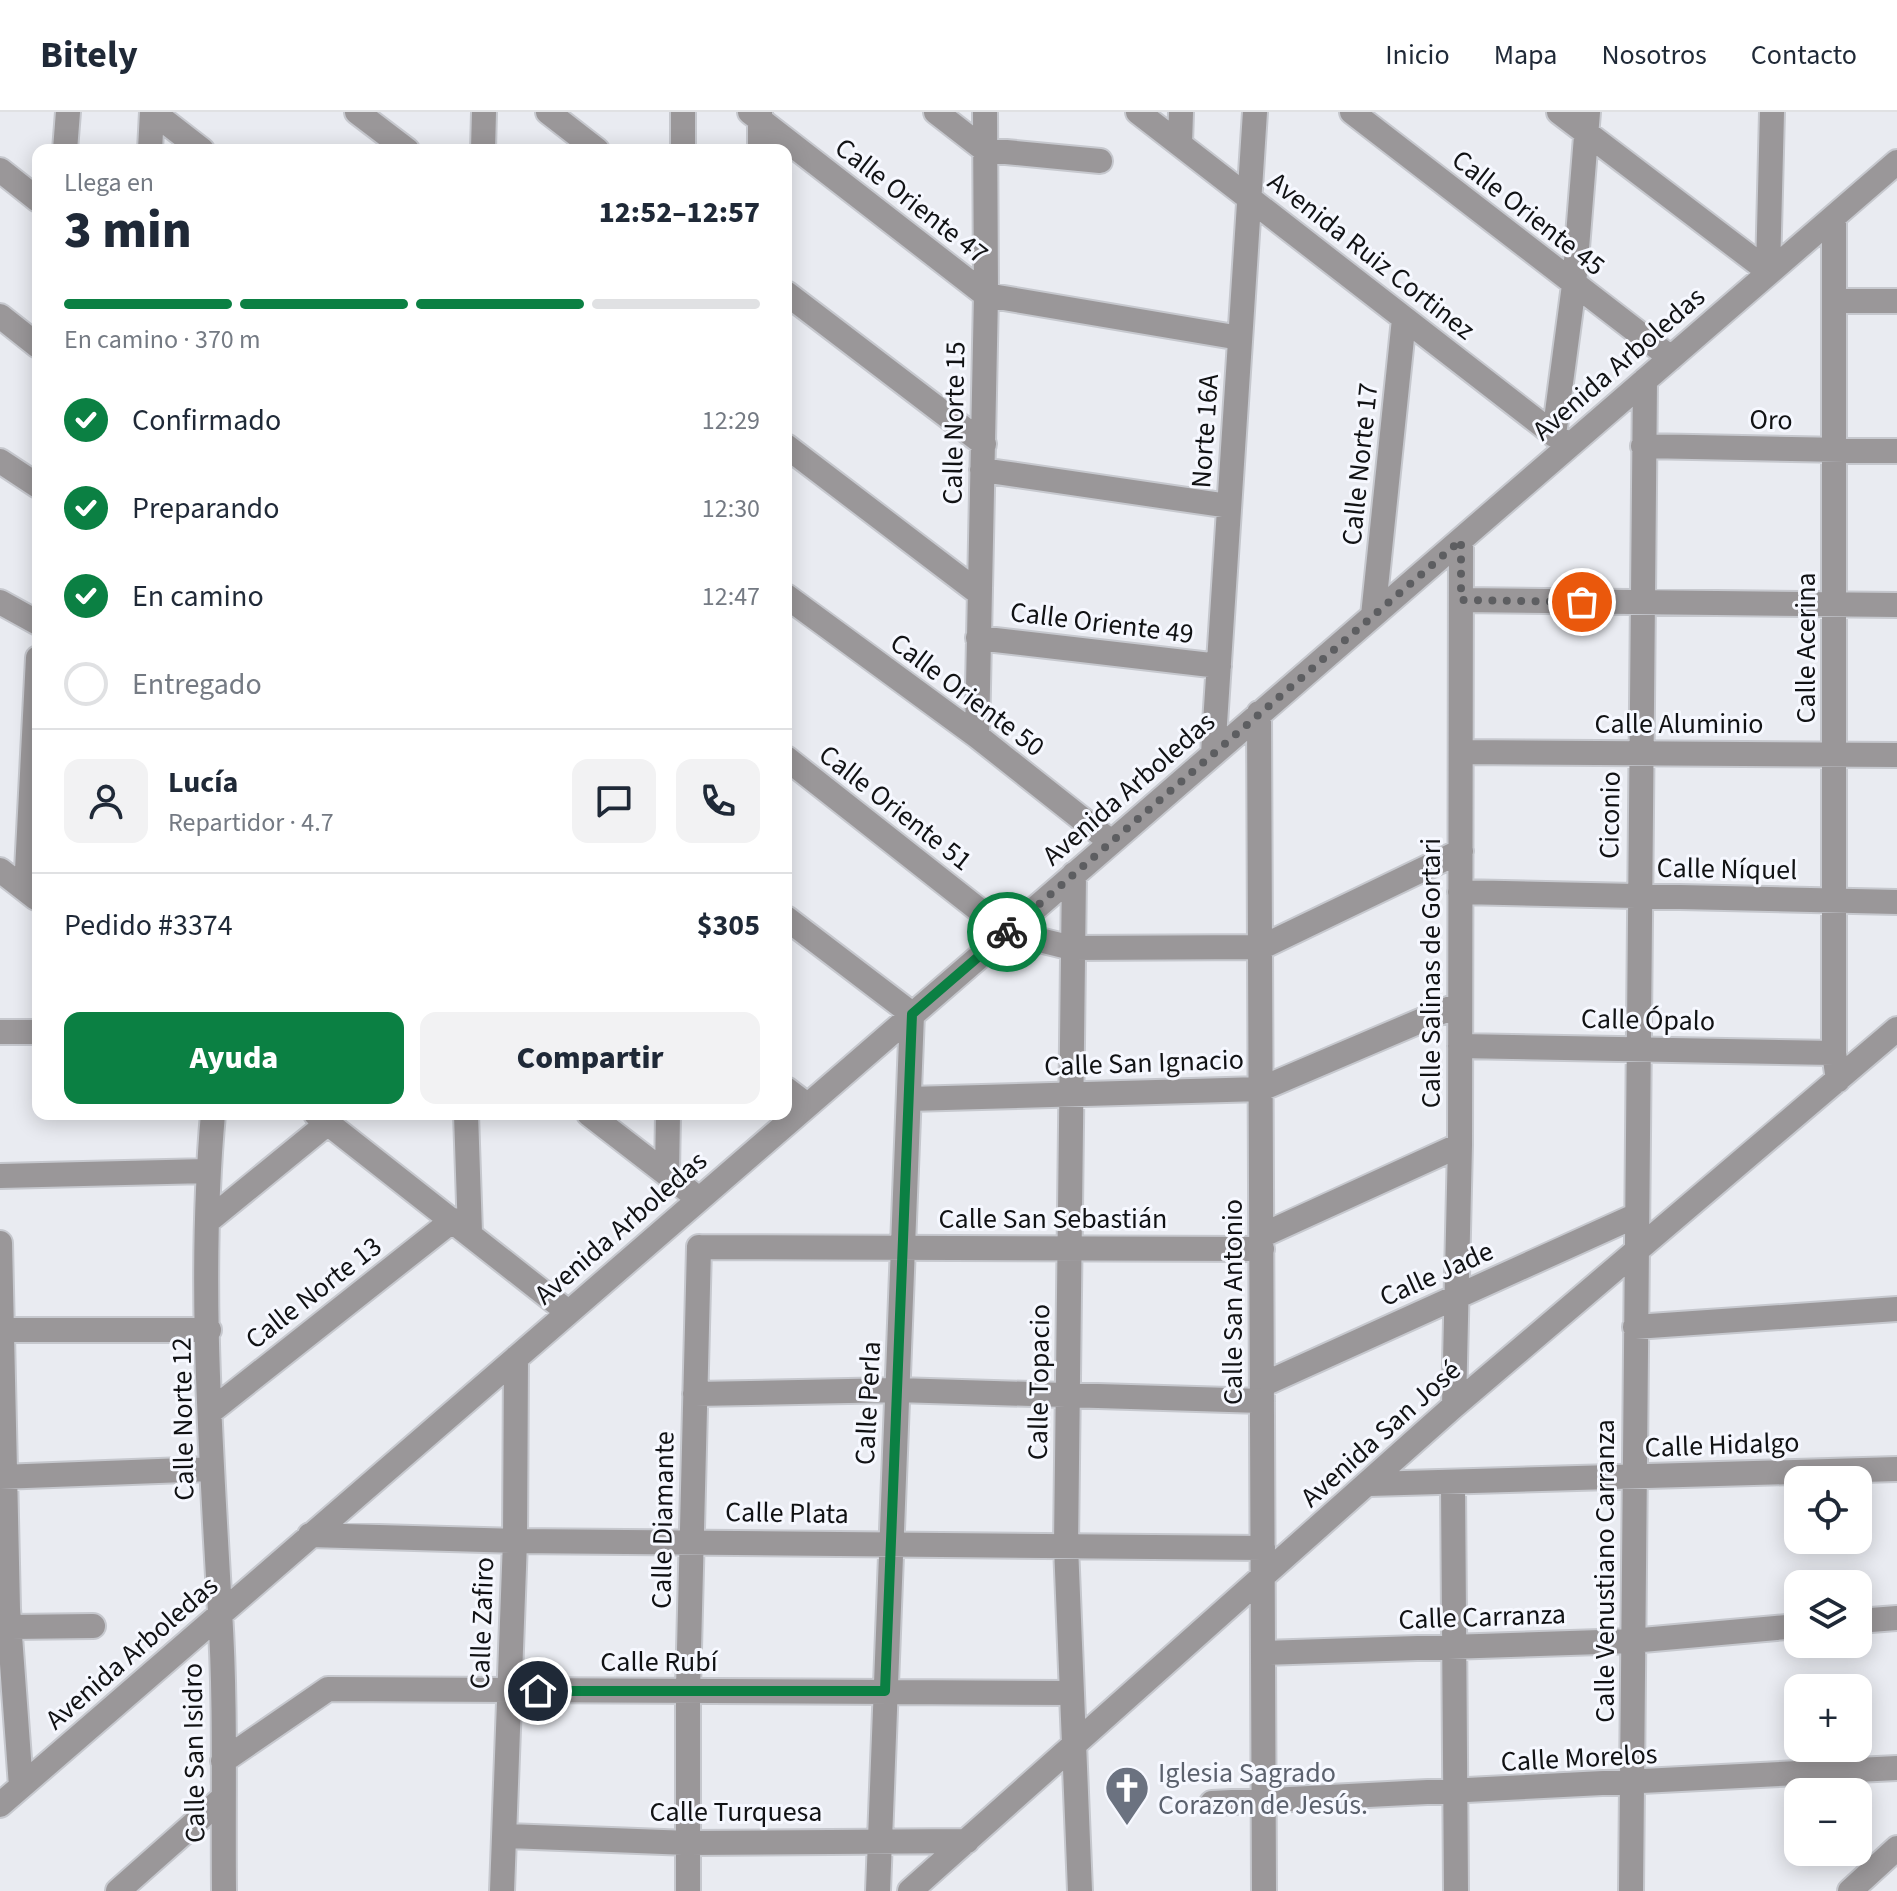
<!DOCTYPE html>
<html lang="es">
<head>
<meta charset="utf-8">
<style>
  body { margin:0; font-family:"Source Sans 3",sans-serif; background:#f2f2f3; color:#1f2937; height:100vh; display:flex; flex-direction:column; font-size:30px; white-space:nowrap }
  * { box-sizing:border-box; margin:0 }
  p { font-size:26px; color:#747a83 }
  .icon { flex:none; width:44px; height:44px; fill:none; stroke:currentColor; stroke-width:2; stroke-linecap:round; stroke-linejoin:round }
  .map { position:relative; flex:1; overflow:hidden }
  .drawer { position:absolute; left:32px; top:32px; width:760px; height:976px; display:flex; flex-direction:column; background:#fff; border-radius:16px; box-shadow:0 4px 20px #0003 }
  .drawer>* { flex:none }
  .tools { position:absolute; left:1784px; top:1354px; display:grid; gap:16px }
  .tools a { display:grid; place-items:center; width:88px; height:88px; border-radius:16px; background:#fff; box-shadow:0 4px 20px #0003; font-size:40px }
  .pin { position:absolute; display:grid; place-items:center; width:68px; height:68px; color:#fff; margin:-34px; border:4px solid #fff; border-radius:50%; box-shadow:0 2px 8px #0007 }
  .courier { position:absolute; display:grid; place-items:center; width:80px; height:80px; margin:-40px; border:6px solid #0b8043; border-radius:50%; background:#fff; color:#222; box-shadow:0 2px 10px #0007 }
  .overview em { font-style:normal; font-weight:800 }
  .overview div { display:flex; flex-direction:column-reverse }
  .overview { display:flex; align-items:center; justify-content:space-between; height:136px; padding:0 32px }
  h1 { font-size:52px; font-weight:800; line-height:60px }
  .bar { display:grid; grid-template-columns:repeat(4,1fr); gap:12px 8px; align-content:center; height:96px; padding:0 32px }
  .bar i { height:10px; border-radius:6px; background:#e0e1e3 }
  .bar .selected { background:#0b8043 }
  .bar p { grid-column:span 4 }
  .line { display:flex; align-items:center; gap:20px; padding:0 32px; border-top:2px solid #e0e1e3 }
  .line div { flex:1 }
  .round { display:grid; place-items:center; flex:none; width:84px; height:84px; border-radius:16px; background:#f2f2f3 }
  ol { padding:0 32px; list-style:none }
  li { display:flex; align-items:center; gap:24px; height:88px }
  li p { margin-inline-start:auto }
  li .icon { padding:8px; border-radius:50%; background:#0b8043; color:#fff; stroke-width:4 }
  li:last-child { color:#747a83 }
  li i { width:44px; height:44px; border:4px solid #e0e1e3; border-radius:50% }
  .button { display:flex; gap:16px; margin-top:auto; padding:16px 32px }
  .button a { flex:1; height:92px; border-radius:16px; background:#0b8043; color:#fff; font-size:32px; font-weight:800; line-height:92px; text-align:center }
  .button a+a { background:#f2f2f3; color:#1f2937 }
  header { display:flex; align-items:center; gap:48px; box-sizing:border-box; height:112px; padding:0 40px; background:#fff; border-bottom:2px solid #e0e1e3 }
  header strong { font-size:38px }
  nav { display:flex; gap:44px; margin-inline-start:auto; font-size:28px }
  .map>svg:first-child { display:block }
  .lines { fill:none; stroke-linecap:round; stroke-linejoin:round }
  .minor-casing { stroke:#c6c8ce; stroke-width:28 }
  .minor { stroke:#9a9799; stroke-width:24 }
  .done { stroke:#5d5e61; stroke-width:8; stroke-dasharray:0 14.4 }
  .route { stroke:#0b8043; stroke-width:10 }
  .labels { text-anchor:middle; stroke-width:6; stroke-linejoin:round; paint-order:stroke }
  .street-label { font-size:28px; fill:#111214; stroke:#f6f8ff }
  .worship-label { font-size:28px; fill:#5b616d; stroke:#f6f8ff; text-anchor:start }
</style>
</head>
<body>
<header>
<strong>Bitely</strong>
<nav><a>Inicio</a><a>Mapa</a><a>Nosotros</a><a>Contacto</a></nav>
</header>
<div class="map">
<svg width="1897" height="1779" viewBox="0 0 1897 1779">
  <rect width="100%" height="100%" fill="#e9ebf1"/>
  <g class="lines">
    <g class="minor-casing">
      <path id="minor" d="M 153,0 L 202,38
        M 357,0 L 407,38
        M 548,0 L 597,38
        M 750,0 L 986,183 L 1240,226
        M 936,0 L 985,38 L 1100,49
        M 1138,0 L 1569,334
        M 1352,0 L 1671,246
        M 1559,0 L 1768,159
        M 1180,32 L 1181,0
        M 65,38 L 68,0
        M 150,38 L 152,0
        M 483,38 L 484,0
        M 683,38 L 683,0
        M 760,38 L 760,0
        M 0,58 L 38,88
        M 1834,105 L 1834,941 L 1838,968
        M 1768,159 L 1772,0
        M 786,181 L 984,332
        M 1834,189 L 1897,189
        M 0,204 L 38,234
        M 1554,323 L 1574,173 L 1588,0
        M 786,334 L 979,481
        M 1643,334 L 1897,339
        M 0,349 L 38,374
        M 982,358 L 1229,394
        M 786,484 L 977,624 L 1111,730
        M 1461,488 L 1897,493
        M 0,490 L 38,511
        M 1373,504 L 1404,207
        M 978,526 L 1219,554
        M 1259,601 L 1264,1779
        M 977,624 L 986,183 L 985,0
        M 1461,640 L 1897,643
        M 1213,642 L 1255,0
        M 786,646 L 1007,820 L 1072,836 L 1262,835 L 1461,739
        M 0,758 L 36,786
        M 1074,762 L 1066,1434 L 1080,1779
        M 26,778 L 38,546
        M 1460,780 L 1897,790
        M 786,806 L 912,902 L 878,1779
        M 0,920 L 38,920
        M 1460,934 L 1834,941
        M 786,977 L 807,993
        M 909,987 L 1261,977 L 1460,892
        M 213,1002 C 198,1167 211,1335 220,1500 C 226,1592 223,1686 224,1779
        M 316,1002 L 568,1200
        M 466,1002 L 470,1121
        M 589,1002 L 699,1087
        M 667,1062 L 668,1002
        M 0,1064 L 208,1059
        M 208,1109 L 328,1011
        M 1263,1123 L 1460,1033
        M 0,1131 L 8,1497 L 21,1674
        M 699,1135 L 1262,1137
        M 1635,1215 L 1897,1197
        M 0,1218 L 209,1218
        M 1262,1273 L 1635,1104
        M 695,1282 L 897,1278 L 1262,1289
        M 1454,1294 L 1460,1033 L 1461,428
        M 210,1300 L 453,1108
        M 0,1365 L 211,1357
        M 1369,1372 L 1897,1357
        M 1453,1372 L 1456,1779
        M 310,1423 L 515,1429 L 1263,1436
        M 1858,1509 L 1897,1506
        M 11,1515 L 93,1514
        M 1263,1541 L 1631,1529 L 1798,1514
        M 223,1649 L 328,1577 L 1070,1581
        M 1212,1691 L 1897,1656
        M 0,1693 L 1897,50
        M 505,1724 L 689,1731 L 967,1729
        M 118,1779 L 223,1686
        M 502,1779 L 515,1429 L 516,1246
        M 688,1779 L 688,1578 L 699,1135
        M 910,1779 L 1454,1294 L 1897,917
        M 1631,1779 L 1645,268
        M 1850,1779 L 1897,1736"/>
    </g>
    <use href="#minor" class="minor"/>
  </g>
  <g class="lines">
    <path class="done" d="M 1007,820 L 1461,428 L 1461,488 L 1582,490"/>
    <path class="route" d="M 538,1579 L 885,1579 L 912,902 L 1007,820"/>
  </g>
  <defs>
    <g id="church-pin" transform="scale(2.3)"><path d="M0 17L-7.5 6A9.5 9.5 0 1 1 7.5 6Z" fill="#6b7280" stroke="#f6f8ff"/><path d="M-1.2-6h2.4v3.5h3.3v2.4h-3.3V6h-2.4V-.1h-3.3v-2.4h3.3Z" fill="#fff"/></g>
  </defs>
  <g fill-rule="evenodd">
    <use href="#church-pin" x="1127" y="1676"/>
  </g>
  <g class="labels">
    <g class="street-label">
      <text transform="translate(912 88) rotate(38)" y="10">Calle Oriente 47</text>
      <text transform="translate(1529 100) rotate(38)" y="10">Calle Oriente 45</text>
      <text transform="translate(1372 143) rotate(38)" y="10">Avenida Ruiz Cortinez</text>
      <text transform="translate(1618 251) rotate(-41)" y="10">Avenida Arboledas</text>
      <text transform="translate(1771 307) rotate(1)" y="10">Oro</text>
      <text transform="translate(953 311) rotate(-89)" y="10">Calle Norte 15</text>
      <text transform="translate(1204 319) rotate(-86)" y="10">Norte 16A</text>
      <text transform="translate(1359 352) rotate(-84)" y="10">Calle Norte 17</text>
      <text transform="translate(1102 510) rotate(7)" y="10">Calle Oriente 49</text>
      <text transform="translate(1805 536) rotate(-90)" y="10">Calle Acerina</text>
      <text transform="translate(968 582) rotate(37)" y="10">Calle Oriente 50</text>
      <text x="1679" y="621">Calle Aluminio</text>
      <text transform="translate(1128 676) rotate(-41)" y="10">Avenida Arboledas</text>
      <text transform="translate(896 695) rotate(38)" y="10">Calle Oriente 51</text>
      <text transform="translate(1609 703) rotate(-89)" y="10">Ciconio</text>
      <text transform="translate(1727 756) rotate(1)" y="10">Calle Níquel</text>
      <text transform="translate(1430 861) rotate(-90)" y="10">Calle Salinas de Gortari</text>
      <text transform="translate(1648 907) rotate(1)" y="10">Calle Ópalo</text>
      <text transform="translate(1144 950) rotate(-2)" y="10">Calle San Ignacio</text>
      <text x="1053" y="1116">Calle San Sebastián</text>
      <text transform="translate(620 1115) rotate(-41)" y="10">Avenida Arboledas</text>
      <text transform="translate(1436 1161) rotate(-24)" y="10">Calle Jade</text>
      <text transform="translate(313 1180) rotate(-38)" y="10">Calle Norte 13</text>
      <text transform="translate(1232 1190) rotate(-90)" y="10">Calle San Antonio</text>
      <text transform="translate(1038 1270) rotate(-89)" y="10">Calle Topacio</text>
      <text transform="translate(867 1291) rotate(-87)" y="10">Calle Perla</text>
      <text transform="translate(182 1307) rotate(-91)" y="10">Calle Norte 12</text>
      <text transform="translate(1380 1321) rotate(-42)" y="10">Avenida San José</text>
      <text transform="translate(1722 1332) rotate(-2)" y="10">Calle Hidalgo</text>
      <text transform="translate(787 1400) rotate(1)" y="10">Calle Plata</text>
      <text transform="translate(662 1408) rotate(-89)" y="10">Calle Diamante</text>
      <text transform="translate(1604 1459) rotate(-90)" y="10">Calle Venustiano Carranza</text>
      <text transform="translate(1482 1504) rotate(-2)" y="10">Calle Carranza</text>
      <text transform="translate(481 1511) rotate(-88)" y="10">Calle Zafiro</text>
      <text transform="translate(131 1540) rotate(-41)" y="10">Avenida Arboledas</text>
      <text x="659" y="1559">Calle Rubí</text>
      <text transform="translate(193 1641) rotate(-91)" y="10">Calle San Isidro</text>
      <text transform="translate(1579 1645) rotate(-3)" y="10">Calle Morelos</text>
      <text x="736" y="1709">Calle Turquesa</text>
    </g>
    <g class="worship-label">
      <text x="1158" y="1670">Iglesia Sagrado<tspan x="1158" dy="32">Corazon de Jesús.</tspan></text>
    </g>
  </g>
</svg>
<div class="tools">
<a><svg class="icon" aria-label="locate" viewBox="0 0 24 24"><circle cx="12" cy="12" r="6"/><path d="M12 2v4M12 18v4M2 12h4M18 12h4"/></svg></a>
<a><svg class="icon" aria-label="layers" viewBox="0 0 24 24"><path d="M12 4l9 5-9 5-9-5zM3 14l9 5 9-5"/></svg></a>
<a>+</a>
<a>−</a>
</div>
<div class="pin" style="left:1582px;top:490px;background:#ea580c"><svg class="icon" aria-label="bag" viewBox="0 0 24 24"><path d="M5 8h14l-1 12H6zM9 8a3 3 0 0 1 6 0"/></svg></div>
<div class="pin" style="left:538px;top:1579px;background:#1f2937"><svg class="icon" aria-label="home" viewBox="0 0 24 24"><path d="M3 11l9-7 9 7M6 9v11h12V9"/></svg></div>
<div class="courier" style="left:1007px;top:820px"><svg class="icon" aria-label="bike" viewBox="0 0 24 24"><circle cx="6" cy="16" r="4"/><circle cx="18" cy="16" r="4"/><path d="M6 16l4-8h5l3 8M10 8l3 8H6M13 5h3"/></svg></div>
<section class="drawer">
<div class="overview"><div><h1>3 min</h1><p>Llega en</p></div><em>12:52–12:57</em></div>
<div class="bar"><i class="selected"></i><i class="selected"></i><i class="selected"></i><i></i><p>En camino · 370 m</p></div>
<ol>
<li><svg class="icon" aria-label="check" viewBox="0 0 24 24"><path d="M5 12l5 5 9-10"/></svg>Confirmado<p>12:29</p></li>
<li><svg class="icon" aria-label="check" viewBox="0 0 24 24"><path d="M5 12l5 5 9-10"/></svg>Preparando<p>12:30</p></li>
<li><svg class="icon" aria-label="check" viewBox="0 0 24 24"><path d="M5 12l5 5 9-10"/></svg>En camino<p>12:47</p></li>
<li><i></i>Entregado</li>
</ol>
<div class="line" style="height:144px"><a class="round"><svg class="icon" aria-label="person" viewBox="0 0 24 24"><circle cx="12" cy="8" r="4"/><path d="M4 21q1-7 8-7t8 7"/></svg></a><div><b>Lucía</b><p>Repartidor · 4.7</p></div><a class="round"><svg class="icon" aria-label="chat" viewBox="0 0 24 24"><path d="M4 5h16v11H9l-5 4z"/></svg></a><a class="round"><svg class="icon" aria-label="phone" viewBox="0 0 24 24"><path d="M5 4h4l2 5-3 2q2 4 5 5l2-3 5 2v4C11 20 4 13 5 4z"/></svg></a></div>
<div class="line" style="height:104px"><div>Pedido #3374</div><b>$305</b></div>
<div class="button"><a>Ayuda</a><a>Compartir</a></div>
</section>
</div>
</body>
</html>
